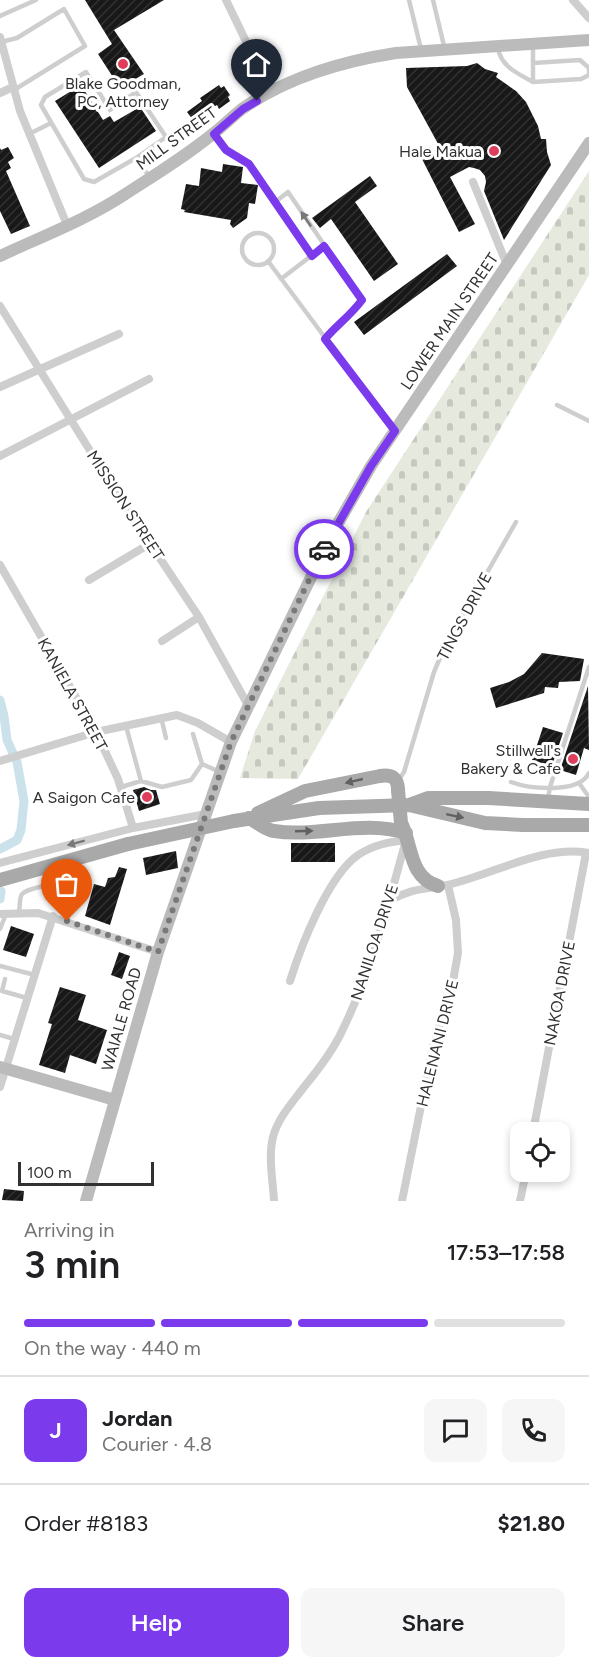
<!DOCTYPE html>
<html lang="en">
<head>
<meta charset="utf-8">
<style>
  body { margin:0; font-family:Figtree,sans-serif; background:#f6f6f6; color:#202124; height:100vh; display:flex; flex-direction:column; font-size:22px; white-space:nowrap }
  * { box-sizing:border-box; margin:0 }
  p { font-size:20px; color:#757577 }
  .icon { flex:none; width:33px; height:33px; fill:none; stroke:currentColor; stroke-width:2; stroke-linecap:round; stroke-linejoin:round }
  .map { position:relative; height:1201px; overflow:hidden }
  .details { display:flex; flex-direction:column; background:#fff; flex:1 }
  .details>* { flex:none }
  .buttons { position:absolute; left:510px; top:1122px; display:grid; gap:12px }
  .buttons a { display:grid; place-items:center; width:60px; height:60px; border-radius:12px; background:#fff; box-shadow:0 3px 9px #0003; font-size:30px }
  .scale { position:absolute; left:18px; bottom:15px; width:136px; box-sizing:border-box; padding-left:6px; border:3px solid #313131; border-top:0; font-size:16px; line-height:21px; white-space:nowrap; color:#313131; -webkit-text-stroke:4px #fff; paint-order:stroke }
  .pin { position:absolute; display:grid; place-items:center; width:51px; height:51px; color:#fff; margin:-62px -26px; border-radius:50% 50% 50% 0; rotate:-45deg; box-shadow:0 0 6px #0007 }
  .pin .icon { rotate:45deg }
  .courier { position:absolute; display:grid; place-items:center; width:60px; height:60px; margin:-30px; border:4px solid #7c3aed; border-radius:50%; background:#fff; color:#222; box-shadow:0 2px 8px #0007 }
  .head em { font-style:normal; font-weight:600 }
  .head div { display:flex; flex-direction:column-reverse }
  .head { display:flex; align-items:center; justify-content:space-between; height:102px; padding:0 24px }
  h1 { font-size:39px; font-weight:600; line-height:45px }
  .bar { display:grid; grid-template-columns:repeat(4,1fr); gap:9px 6px; align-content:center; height:72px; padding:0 24px }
  .bar i { height:8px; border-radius:4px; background:#e0e0e0 }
  .bar .active { background:#7c3aed }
  .bar p { grid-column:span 4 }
  .line { display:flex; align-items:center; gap:15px; padding:0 24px; border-top:2px solid #e0e0e0 }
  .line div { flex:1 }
  .round { display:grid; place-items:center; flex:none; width:63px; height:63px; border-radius:12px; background:#f6f6f6 }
  .cta { display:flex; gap:12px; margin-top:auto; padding:12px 24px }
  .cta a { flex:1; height:69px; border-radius:12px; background:#7c3aed; color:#fff; font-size:24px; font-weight:600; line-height:69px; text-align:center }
  .cta a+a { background:#f6f6f6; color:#202124 }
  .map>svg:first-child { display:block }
  .cemetery { fill:url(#cemetery-stones) }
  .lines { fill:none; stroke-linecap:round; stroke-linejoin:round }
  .canal { stroke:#cbe2ea; stroke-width:9 }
  .building { fill:url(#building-hatch) }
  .lane { stroke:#cecece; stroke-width:4.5 }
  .street { stroke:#cecece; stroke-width:8 }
  .secondary { stroke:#bbb; stroke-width:12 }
  .primary { stroke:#a9a9a9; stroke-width:14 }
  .primary-bridge { stroke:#a9a9a9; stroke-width:14 }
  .oneway { fill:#787878 }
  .oneway2 { fill:#616161 }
  .done { stroke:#797979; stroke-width:6; stroke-dasharray:0 10.8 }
  .route { stroke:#7c3aed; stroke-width:8 }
  .poi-dot { fill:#de3e5c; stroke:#fff; stroke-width:2 }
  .labels { text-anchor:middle; stroke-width:6; stroke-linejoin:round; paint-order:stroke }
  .poi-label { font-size:16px; fill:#313131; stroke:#fff; text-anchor:end }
  .street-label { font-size:16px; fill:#313131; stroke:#fff }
</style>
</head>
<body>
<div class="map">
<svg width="589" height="1201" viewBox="0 0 589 1201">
  <defs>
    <pattern id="cemetery-stones" width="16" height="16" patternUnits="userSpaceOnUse" patternTransform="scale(1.5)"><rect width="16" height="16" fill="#e6eade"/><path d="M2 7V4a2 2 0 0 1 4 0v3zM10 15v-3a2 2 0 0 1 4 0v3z" fill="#c6c9bf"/></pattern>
    <pattern id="building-hatch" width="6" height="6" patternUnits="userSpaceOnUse" patternTransform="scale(1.5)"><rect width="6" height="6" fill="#181818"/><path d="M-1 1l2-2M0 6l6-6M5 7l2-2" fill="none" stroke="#313131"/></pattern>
  </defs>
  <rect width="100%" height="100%" fill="#fff"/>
  <path class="cemetery" d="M 589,171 L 589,275 L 298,779 L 240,778 L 255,731 L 366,512 Z"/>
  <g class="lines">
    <path class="canal" d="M 0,700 L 4,716 L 7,740 L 17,762 L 24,801 L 21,830 L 17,840 L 0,849
      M 0,899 L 1,891"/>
  </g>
  <path class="building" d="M 85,0 L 164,0 L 114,30 L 144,74 L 120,88 L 98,54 L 112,44 Z
    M 477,63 L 485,69 L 498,73 L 496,77 L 516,91 L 526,102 L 538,126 L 541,139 L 546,139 L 547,152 L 551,165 L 504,240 L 484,191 L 486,182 L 485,176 L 480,170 L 474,168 L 469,167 L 450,177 L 475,224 L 459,232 L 422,159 L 442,151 L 407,87 L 406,68 L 467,66 Z
    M 81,85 L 103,120 L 110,116 L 114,122 L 140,107 L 156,131 L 99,168 L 55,101 Z
    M 219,85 L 221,88 L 224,86 L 230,95 L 228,97 L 230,101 L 219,109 L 217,105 L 208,110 L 193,120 L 187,112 L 202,101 L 200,98 Z
    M 8,147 L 14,158 L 8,162 L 11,168 L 6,171 L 30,226 L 11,234 L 0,211 L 0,148 L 1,150 Z
    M 223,164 L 243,167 L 241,183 L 258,185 L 255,204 L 249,203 L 247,218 L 233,228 L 230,224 L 231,220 L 184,212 L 185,210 L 181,209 L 186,184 L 199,186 L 201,168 L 222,172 Z
    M 370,176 L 377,186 L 355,202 L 398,264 L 374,281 L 331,219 L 320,228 L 312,218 Z
    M 447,254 L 457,266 L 364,335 L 354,322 Z
    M 542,653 L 584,659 L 580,681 L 559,682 L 558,688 L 545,687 L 544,693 L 496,708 L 490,688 L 509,682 L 524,674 Z
    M 588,686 L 589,750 L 584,748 L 576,775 L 560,770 Z
    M 543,727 L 563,733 L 552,766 L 532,760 Z
    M 144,787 L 151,790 L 156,790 L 160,804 L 139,811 L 133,790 Z
    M 291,843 L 335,843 L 335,862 L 291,862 Z
    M 176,851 L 178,868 L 146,875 L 143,858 Z
    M 119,867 L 127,869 L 110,925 L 85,916 L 94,884 L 105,887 L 108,878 L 115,877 Z
    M 59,889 L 70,893 L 66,908 L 54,905 Z
    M 11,926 L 34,934 L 26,957 L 3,950 Z
    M 119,952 L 130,956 L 122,979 L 111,975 Z
    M 60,987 L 86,995 L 78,1020 L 107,1030 L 96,1064 L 70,1055 L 65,1073 L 39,1065 L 52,1024 L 48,1023 Z
    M 4,1189 L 24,1191 L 23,1201 L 2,1200 Z"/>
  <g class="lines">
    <path class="lane" d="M 409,0 L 421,49
      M 433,0 L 445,50
      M 0,16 L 36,0
      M 1,42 L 17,38 L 64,9 L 85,46 L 14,90
      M 498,49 C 502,67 517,73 533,82 L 533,46
      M 533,82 L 581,79 L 589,75 L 589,68 L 580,60 L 533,63
      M 214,133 L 226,150 L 249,164 L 312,256
      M 29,134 L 51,123
      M 136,158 L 94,182 L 84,179 L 41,105 L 45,97 L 86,72 L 110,110 L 136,92 L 166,137 L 136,158 L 149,176
      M 274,203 L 288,192 L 362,300 C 351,315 337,325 325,339
      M242 249a16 16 0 1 1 32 0a16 16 0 1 1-32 0Z
      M 268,261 L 393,429
      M 281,279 L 324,246
      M 557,405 L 589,421
      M 161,717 L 166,738
      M 126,726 L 141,781
      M 193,734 L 202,764 L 220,772
      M 398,781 L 404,772 L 434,672 L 445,646 L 516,522
      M 511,782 C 530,789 579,794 589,773
      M 579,783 L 589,797
      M 121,787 L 141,781 L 162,787 L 191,780 L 202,764
      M 548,799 L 550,787 L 589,667
      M 19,913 C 20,908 19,898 22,894 C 28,888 62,881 70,885 C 74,887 73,889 75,893 L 67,921
      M 0,929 L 6,914
      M 0,966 L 35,975
      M 5,979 L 2,991 L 27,998
      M 0,1035 L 14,1039"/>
    <path class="street" d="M 226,0 L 271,93
      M 573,0 L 589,18
      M 0,37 L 20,111 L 67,225
      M 0,93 L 13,87
      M 473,182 L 507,265
      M 0,306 L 117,494 L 199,617 L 249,707
      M 0,387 L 119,334
      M 0,456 L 149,379
      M 0,565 L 96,732 L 118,779 L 133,828
      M 89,580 L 151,543
      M 162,641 L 199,617
      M 0,761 L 96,732 L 177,715 L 198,723 L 231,742
      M 0,863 L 133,828 L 206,814
      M 389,901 C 415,886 429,890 455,883 C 498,872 544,845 589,853
      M 0,914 L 38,913 L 158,952
      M 0,1087 L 53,916
      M 533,1132 L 586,853
      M 274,1201 C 273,1181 268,1157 273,1137 C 278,1118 292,1103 304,1087 C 318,1070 333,1051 342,1031 C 372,970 388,905 406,840 C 389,842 373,845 358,855 C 328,876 301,946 290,981
      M 402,1201 L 433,1046 L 452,987 L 458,953 L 456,920 L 448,885
      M 520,1201 L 526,1172"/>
    <path class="secondary" d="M 0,256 C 43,236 88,219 127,193 C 157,174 187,155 214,133 C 224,125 233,116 242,109 C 286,78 344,61 396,53 L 589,40
      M 0,1067 L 115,1100
      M 86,1201 L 158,952 L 231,742 L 333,532 L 371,466 L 589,143"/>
    <path class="primary" d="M 409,805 L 485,823 L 523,825 L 589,825
      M 258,813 L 305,791 L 380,776 C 392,774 398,778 398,790
      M 249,818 C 257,822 266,830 274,831 C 317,838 363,819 406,833
      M 234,821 L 319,808 L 409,805 L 428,798 L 488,798 L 589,804
      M 402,825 C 412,847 410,878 438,886
      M 0,880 L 128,844"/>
    <path class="primary-bridge" d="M 398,790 L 401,823
      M 128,844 L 234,821"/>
  </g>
  <defs><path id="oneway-solid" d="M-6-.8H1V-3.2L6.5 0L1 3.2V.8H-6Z" transform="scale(1.5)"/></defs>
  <g class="oneway">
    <use href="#oneway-solid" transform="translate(306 219) rotate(-124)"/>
    <use href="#oneway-solid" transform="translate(76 843) rotate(165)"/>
  </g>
  <g class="oneway2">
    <use href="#oneway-solid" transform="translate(354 781) rotate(167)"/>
    <use href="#oneway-solid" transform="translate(455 816) rotate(12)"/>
    <use href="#oneway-solid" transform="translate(304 831) rotate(-2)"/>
  </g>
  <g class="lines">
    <path class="done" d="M 67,921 L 158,952 L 231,742 L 324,549"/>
    <path class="route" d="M 257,101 L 243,109 L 214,134 L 226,150 L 249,164 L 312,256 L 324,246 L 362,300 C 351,315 337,325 325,339 L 395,431 L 371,466 L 324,549"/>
  </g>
  <g class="poi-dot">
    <circle cx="123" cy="64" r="6"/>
    <circle cx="494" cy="151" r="6"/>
    <circle cx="573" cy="759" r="6"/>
    <circle cx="147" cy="797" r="6"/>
  </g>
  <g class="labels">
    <g class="poi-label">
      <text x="123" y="89" text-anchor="middle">Blake Goodman,<tspan x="123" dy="18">PC, Attorney</tspan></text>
      <text x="482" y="157">Hale Makua</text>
      <text x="561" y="756">Stillwell's<tspan x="561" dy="18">Bakery &amp; Cafe</tspan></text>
      <text x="135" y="803">A Saigon Cafe</text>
    </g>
    <g class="street-label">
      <text transform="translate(176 138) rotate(-36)" y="6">MILL STREET</text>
      <text transform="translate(449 321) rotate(-56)" y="6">LOWER MAIN STREET</text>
      <text transform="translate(126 505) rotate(57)" y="6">MISSION STREET</text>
      <text transform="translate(464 616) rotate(-62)" y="6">TINGS DRIVE</text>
      <text transform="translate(73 694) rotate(61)" y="6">KANIELA STREET</text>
      <text transform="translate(374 942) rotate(-72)" y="6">NANILOA DRIVE</text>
      <text transform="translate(559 993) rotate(-79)" y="6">NAKOA DRIVE</text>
      <text transform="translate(121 1019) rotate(-74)" y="6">WAIALE ROAD</text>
      <text transform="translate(437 1043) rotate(-76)" y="6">HALENANI DRIVE</text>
    </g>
  </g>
</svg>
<div class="buttons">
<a><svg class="icon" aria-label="locate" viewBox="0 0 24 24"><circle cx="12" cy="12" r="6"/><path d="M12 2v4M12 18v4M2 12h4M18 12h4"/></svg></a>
</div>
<div class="scale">100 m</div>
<div class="pin" style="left:67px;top:921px;background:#ea580c"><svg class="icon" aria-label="bag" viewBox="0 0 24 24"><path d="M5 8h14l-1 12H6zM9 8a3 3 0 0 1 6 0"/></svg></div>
<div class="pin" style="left:257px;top:101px;background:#1f2937"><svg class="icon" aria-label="home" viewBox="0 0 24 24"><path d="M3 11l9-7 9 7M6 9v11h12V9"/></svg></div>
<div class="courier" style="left:324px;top:549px"><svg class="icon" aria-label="car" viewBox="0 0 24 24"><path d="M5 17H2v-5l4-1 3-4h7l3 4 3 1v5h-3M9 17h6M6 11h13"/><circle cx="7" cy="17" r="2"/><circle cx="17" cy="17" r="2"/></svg></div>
</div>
<section class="details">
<div class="head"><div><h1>3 min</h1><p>Arriving in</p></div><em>17:53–17:58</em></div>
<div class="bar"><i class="active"></i><i class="active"></i><i class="active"></i><i></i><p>On the way · 440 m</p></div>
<div class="line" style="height:108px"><b class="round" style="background:#7c3aed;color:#fff">J</b><div><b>Jordan</b><p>Courier · 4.8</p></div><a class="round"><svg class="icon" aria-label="chat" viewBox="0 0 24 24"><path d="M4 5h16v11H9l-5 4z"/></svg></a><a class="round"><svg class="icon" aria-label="phone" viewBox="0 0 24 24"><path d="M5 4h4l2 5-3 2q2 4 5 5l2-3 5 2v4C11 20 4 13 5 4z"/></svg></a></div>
<div class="line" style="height:78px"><div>Order #8183</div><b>$21.80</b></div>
<div class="cta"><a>Help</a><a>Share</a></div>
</section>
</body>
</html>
